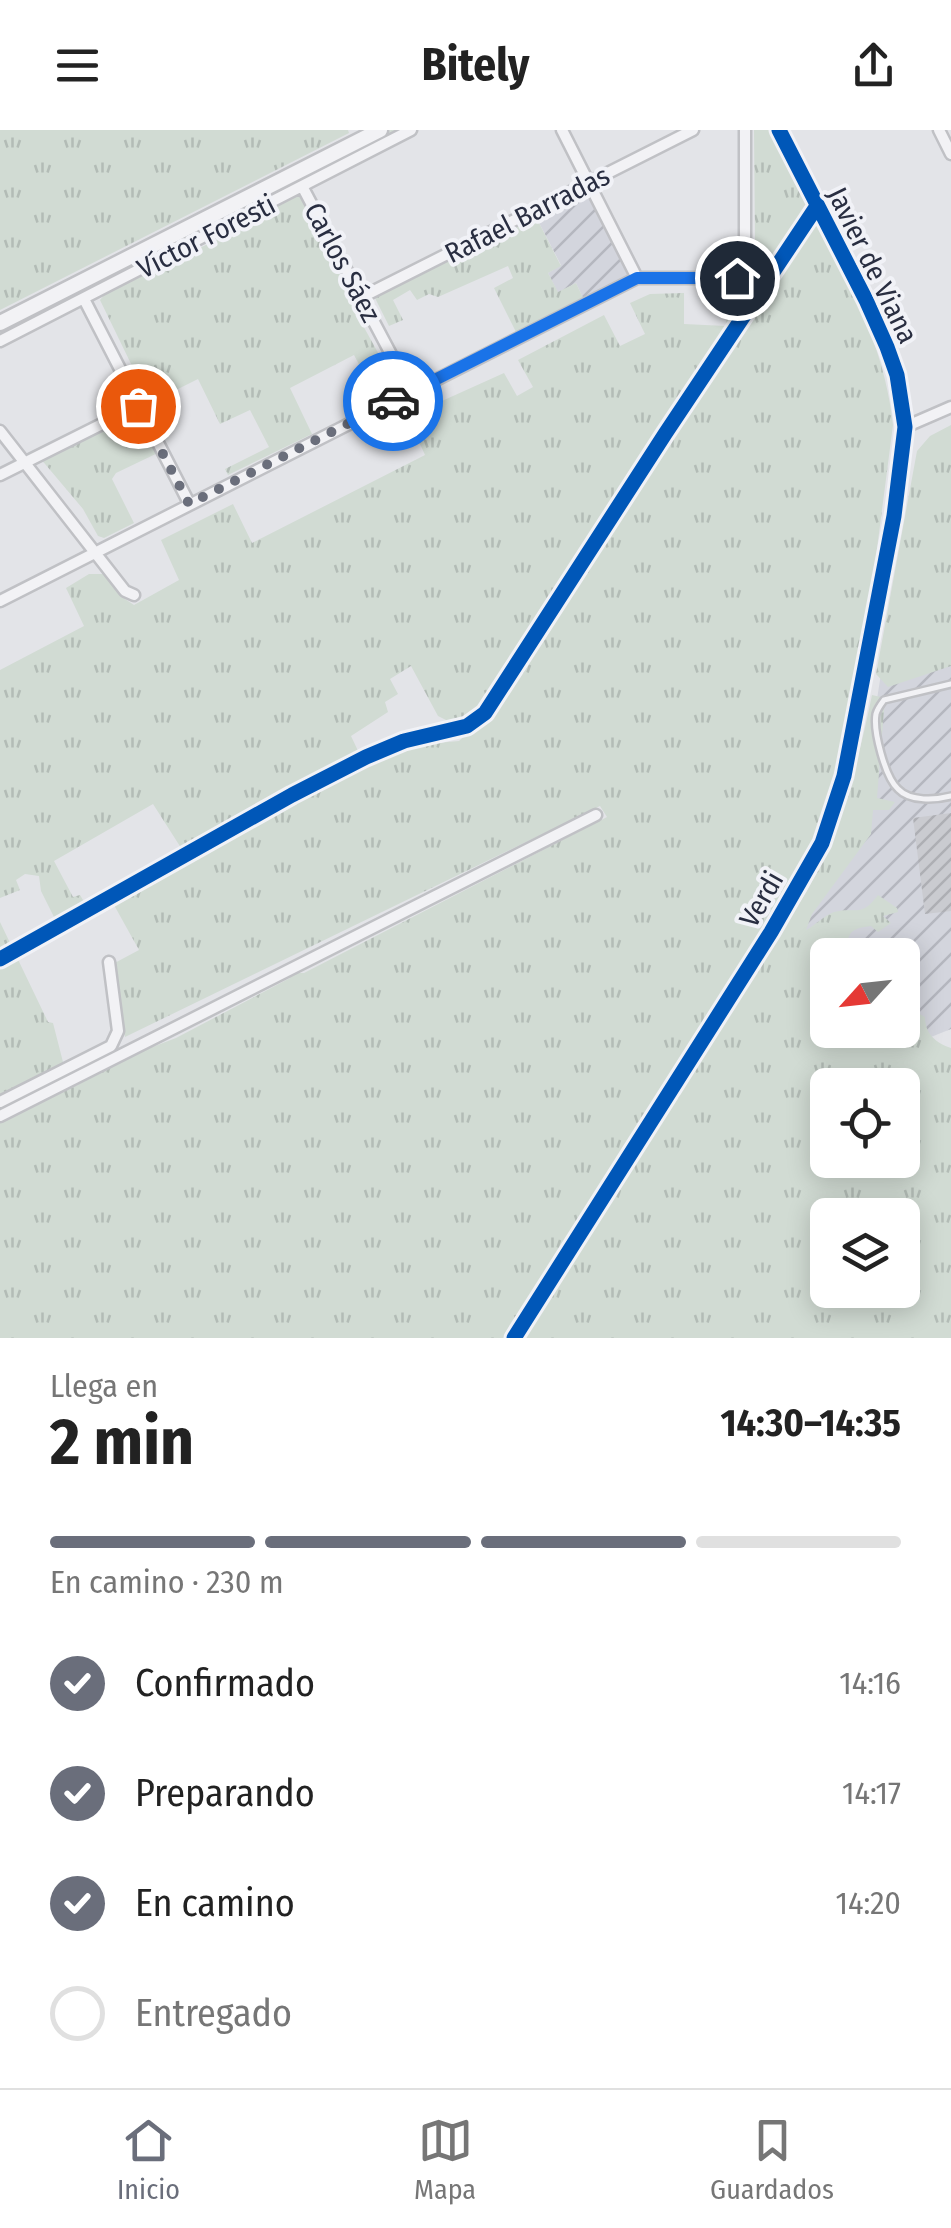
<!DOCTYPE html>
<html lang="es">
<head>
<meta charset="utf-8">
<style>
  body { margin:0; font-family:"Fira Sans Condensed",sans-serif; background:#f2f2f2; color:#222; height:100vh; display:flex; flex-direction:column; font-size:38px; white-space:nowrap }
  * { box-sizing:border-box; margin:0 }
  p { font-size:32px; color:#767676 }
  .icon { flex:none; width:55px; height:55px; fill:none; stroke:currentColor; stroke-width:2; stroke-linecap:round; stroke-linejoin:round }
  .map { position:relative; height:1208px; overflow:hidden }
  .panel { display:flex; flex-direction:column; background:#fff; flex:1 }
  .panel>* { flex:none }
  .needle { width:65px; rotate:243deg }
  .buttons { position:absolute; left:810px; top:808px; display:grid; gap:20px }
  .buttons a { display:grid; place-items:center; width:110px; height:110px; border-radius:15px; background:#fff; box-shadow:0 5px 25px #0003; font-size:50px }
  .pin { position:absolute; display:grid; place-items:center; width:85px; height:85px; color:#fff; margin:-42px; border:5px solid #fff; border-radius:50%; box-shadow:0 2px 10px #0007 }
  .courier { position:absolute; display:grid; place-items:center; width:100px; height:100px; margin:-50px; border:8px solid #1a73e8; border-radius:50%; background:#fff; color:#222; box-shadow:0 2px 12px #0007 }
  .summary em { font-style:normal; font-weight:700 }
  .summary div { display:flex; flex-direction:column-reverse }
  .summary { display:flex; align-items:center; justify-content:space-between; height:170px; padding:0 50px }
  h1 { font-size:65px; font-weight:700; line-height:75px }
  .bar { display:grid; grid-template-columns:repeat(4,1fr); gap:15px 10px; align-content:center; height:120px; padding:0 50px }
  .bar i { height:12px; border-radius:8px; background:#e0e0e0 }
  .bar .active { background:#6a6e7b }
  .bar p { grid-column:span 4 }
  ol { padding:0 50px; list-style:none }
  li { display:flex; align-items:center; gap:30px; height:110px }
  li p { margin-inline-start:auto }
  li .icon { padding:10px; border-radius:50%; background:#6a6e7b; color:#fff; stroke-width:4 }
  li:last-child { color:#767676 }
  li i { width:55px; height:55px; border:5px solid #e0e0e0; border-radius:50% }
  header { display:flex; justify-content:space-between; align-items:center; height:130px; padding:0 50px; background:#fff; font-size:45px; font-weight:700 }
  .menu { display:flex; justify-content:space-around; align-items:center; height:140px; border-top:2px solid #e0e0e0; background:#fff; font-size:28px; color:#767676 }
  .menu a { display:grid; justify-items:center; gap:5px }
  .menu .active { color:#6a6e7b }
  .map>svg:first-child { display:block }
  .industrial { fill:url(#industrial-furrows) }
  .grass { fill:url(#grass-tufts); fill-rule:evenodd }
  .building { fill:url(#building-hatch) }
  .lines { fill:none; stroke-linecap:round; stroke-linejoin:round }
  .service-casing { stroke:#c0c1c5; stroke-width:10 }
  .minor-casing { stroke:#c0c1c5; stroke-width:15 }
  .tertiary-casing { stroke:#c0c1c5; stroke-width:19 }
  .path { stroke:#c5c5cb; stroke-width:2.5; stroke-dasharray:8 8; stroke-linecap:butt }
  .service { stroke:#f2f2f5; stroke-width:5 }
  .minor { stroke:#f2f2f5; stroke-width:10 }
  .tertiary { stroke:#f2f2f5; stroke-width:14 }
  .cycleway-casing { stroke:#f1f2f7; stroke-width:21 }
  .cycleway { stroke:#0057b8; stroke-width:15 }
  .done { stroke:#6a6e7b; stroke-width:10; stroke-dasharray:0 18 }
  .route { stroke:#1a73e8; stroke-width:12 }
  .labels { text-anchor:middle; stroke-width:8; stroke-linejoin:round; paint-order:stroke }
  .street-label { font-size:28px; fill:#292e41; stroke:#f1f2f7 }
</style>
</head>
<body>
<header><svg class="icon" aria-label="menu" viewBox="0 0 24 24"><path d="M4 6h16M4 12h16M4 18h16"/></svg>Bitely<svg class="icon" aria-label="share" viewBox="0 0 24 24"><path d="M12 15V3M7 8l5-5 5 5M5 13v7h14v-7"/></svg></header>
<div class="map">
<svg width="951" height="1208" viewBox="0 0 951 1208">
  <defs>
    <pattern id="industrial-furrows" width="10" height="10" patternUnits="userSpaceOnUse" patternTransform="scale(2.5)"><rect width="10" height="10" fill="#d3d5dd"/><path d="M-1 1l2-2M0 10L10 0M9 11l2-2" fill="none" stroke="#b5b7bf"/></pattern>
    <pattern id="grass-tufts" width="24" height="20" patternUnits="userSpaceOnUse" patternTransform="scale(2.5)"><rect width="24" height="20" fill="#d1dbd3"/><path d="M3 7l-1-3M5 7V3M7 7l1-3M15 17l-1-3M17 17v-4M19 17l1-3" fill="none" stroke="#b3bcb6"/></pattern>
    <pattern id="building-hatch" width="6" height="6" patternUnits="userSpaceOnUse" patternTransform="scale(2.5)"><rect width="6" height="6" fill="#cacbd0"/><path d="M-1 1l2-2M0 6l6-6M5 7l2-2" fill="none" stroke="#aeafb4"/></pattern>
  </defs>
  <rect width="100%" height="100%" fill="#e3e4e8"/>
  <path class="industrial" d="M 586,62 L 630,146 L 583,168 L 576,153 L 558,163 L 548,143 L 561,135 L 536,87 Z
    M 951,476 L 951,899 L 926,909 L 903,898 L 902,825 L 828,825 L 773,838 L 860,677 L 889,493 Z"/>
  <path class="grass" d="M 0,0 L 348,0 L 349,3 L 0,180 Z
    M 391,0 L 403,0 L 0,210 L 0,200 C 131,133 261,67 391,0 Z
    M 754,0 L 770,0 L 808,77 L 547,474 L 487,572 L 464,587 L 448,591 L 438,586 L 411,536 L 390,549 L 398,564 L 385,572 L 388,582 L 351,606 L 360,625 L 183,721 L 153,674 L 54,731 L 73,767 L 80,765 L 86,775 L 57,793 L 41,761 L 39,746 L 25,744 L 16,750 L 20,760 L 0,768 L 0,540 L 84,496 L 66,458 L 89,444 L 104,444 L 125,469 L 134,475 L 179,450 L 161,410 L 233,374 L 252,413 L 425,325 L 410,292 L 402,289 L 504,243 L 517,266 L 533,257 L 518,230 L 604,185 L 620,216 L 645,204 L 630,173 L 650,164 L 684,163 L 684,194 L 726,196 L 728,165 L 748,135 L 755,111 Z
    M 298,64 L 303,68 L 345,152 L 361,192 L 397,257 L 395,261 L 378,270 L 354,225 L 290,258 L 312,304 L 228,345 L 225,339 L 269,317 L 250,280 L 220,294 L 198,249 L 150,273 L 100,170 L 105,164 L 214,111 Z
    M 536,87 L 561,136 L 548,143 L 558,162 L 576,153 L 583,168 L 516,202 L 494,158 L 513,148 L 508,136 L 438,167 L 429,164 L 417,170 L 410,160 L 393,170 L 403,190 L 389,196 L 374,166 Z
    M 814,87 C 851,153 885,219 893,295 L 850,627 L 819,719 L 509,1208 L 0,1208 L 0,991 L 57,964 L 66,955 L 76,956 L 118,930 L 176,908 L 290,848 L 289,843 L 304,843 L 607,687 L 600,676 L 125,907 L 109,836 L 139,820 L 114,775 L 118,769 L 390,623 L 413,615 L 459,611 L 498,573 L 571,456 Z
    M 140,277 L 164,320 L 116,343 L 112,349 L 134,393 L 104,408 L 98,406 L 83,379 L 40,328 Z
    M 951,295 L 951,536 L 888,557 L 876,544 L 917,321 L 930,306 Z
    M 872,565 L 885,568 L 877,668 L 895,672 L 889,680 L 873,680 L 871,704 L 812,784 L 806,800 C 814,796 825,785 834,782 C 856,776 860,789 878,765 L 897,778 L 898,782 L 883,786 L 891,793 L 878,802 L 871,796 C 842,799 853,808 840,825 L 828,825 L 828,900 L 902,900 L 903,875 L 925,887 C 925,904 936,913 951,918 L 951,1208 L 520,1208 L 556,1152 L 573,1133 L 587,1104 L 807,761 C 840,699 858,634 872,565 ZM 828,955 L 902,955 L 902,1030 L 828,1030 ZM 828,1085 L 902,1085 L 902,1160 L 828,1160 Z
    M 0,792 L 48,892 L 53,893 L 63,932 L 59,940 L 0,970 Z"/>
  <path class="building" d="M 951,683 L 951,781 L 925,784 L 913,688 Z"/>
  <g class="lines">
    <g class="service-casing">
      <path id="service" d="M 951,554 L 884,570 C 881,574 877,580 876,584 C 873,601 885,647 898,659 C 910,672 936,670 951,666"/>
    </g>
    <g class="minor-casing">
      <path id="minor" d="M 562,0 L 637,148
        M 939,0 L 951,24
        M 302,56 L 411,262
        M 362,167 L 693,0
        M 84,169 L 189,373
        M 0,211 L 411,0
        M 905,297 L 951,277
        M 0,301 L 125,461 L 134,465
        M 0,345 L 138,276
        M 0,471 L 637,148 L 737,148 L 745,121 L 745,0
        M 0,829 L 292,665 L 366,627 L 404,611 L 467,596 L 485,583 L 665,304 L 817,76
        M 0,972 L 111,916 L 118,901 L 109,832
        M 0,986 L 596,685
        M 514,1208 L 771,802 L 822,713 L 844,646 L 894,386 L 905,297 L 897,245 L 887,217 L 866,170 L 779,0"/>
    </g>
    <g class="tertiary-casing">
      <path id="tertiary" d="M 0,193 L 380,0"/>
    </g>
    <path class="path" d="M 738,159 L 738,176"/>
    <use href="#service" class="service"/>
    <use href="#minor" class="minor"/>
    <use href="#tertiary" class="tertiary"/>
    <g class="cycleway-casing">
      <path id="cycleway" d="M 0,829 L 292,665 L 366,627 L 404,611 L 467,596 L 485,583 L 665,304 L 817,76
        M 514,1208 L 771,802 L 822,713 L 844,646 L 894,386 L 905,297 L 897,245 L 887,217 L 866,170 L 779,0"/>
    </g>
    <use href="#cycleway" class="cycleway"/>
  </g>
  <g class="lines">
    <path class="done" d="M 138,276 L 189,374 L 393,271"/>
    <path class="route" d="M 393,271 L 637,148 L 737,148"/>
  </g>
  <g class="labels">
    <g class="street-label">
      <text transform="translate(527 84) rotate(-27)" y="10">Rafael Barradas</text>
      <text transform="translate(206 106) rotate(-27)" y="10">Víctor Foresti</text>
      <text transform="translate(343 132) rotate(62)" y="10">Carlos Sáez</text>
      <text transform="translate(873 135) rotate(64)" y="10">Javier de Viana</text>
      <text transform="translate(761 769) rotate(-60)" y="10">Verdi</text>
    </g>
  </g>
</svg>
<div class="buttons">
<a><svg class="needle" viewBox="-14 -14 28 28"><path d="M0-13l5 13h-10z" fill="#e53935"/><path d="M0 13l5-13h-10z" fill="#767676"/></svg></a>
<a><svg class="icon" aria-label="locate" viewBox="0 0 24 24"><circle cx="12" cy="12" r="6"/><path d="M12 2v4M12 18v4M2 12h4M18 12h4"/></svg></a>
<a><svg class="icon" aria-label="layers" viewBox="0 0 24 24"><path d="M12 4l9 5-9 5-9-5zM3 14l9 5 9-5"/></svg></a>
</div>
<div class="pin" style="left:138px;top:276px;background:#ea580c"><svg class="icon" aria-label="bag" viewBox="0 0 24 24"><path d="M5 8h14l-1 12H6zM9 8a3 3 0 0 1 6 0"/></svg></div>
<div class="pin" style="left:737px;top:148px;background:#1f2937"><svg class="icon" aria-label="home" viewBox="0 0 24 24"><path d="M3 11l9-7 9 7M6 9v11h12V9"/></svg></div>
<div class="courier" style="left:393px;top:271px"><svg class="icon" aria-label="car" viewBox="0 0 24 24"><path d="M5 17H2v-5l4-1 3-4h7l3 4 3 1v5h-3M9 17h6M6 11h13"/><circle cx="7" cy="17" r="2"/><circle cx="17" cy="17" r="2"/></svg></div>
</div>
<section class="panel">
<div class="summary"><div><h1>2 min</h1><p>Llega en</p></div><em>14:30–14:35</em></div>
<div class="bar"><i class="active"></i><i class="active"></i><i class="active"></i><i></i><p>En camino · 230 m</p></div>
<ol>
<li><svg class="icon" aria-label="check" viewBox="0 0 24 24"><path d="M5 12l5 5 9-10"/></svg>Confirmado<p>14:16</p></li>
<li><svg class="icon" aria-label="check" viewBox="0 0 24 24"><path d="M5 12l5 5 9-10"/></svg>Preparando<p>14:17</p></li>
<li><svg class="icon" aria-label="check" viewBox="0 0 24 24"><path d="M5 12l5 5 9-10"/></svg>En camino<p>14:20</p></li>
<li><i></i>Entregado</li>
</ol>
</section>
<nav class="menu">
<a class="active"><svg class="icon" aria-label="home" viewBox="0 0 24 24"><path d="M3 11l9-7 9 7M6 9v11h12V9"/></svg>Inicio</a>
<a><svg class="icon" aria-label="map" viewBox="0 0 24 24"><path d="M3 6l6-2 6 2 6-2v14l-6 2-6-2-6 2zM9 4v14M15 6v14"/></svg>Mapa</a>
<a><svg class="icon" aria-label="saved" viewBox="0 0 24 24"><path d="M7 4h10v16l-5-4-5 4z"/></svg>Guardados</a>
</nav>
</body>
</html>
